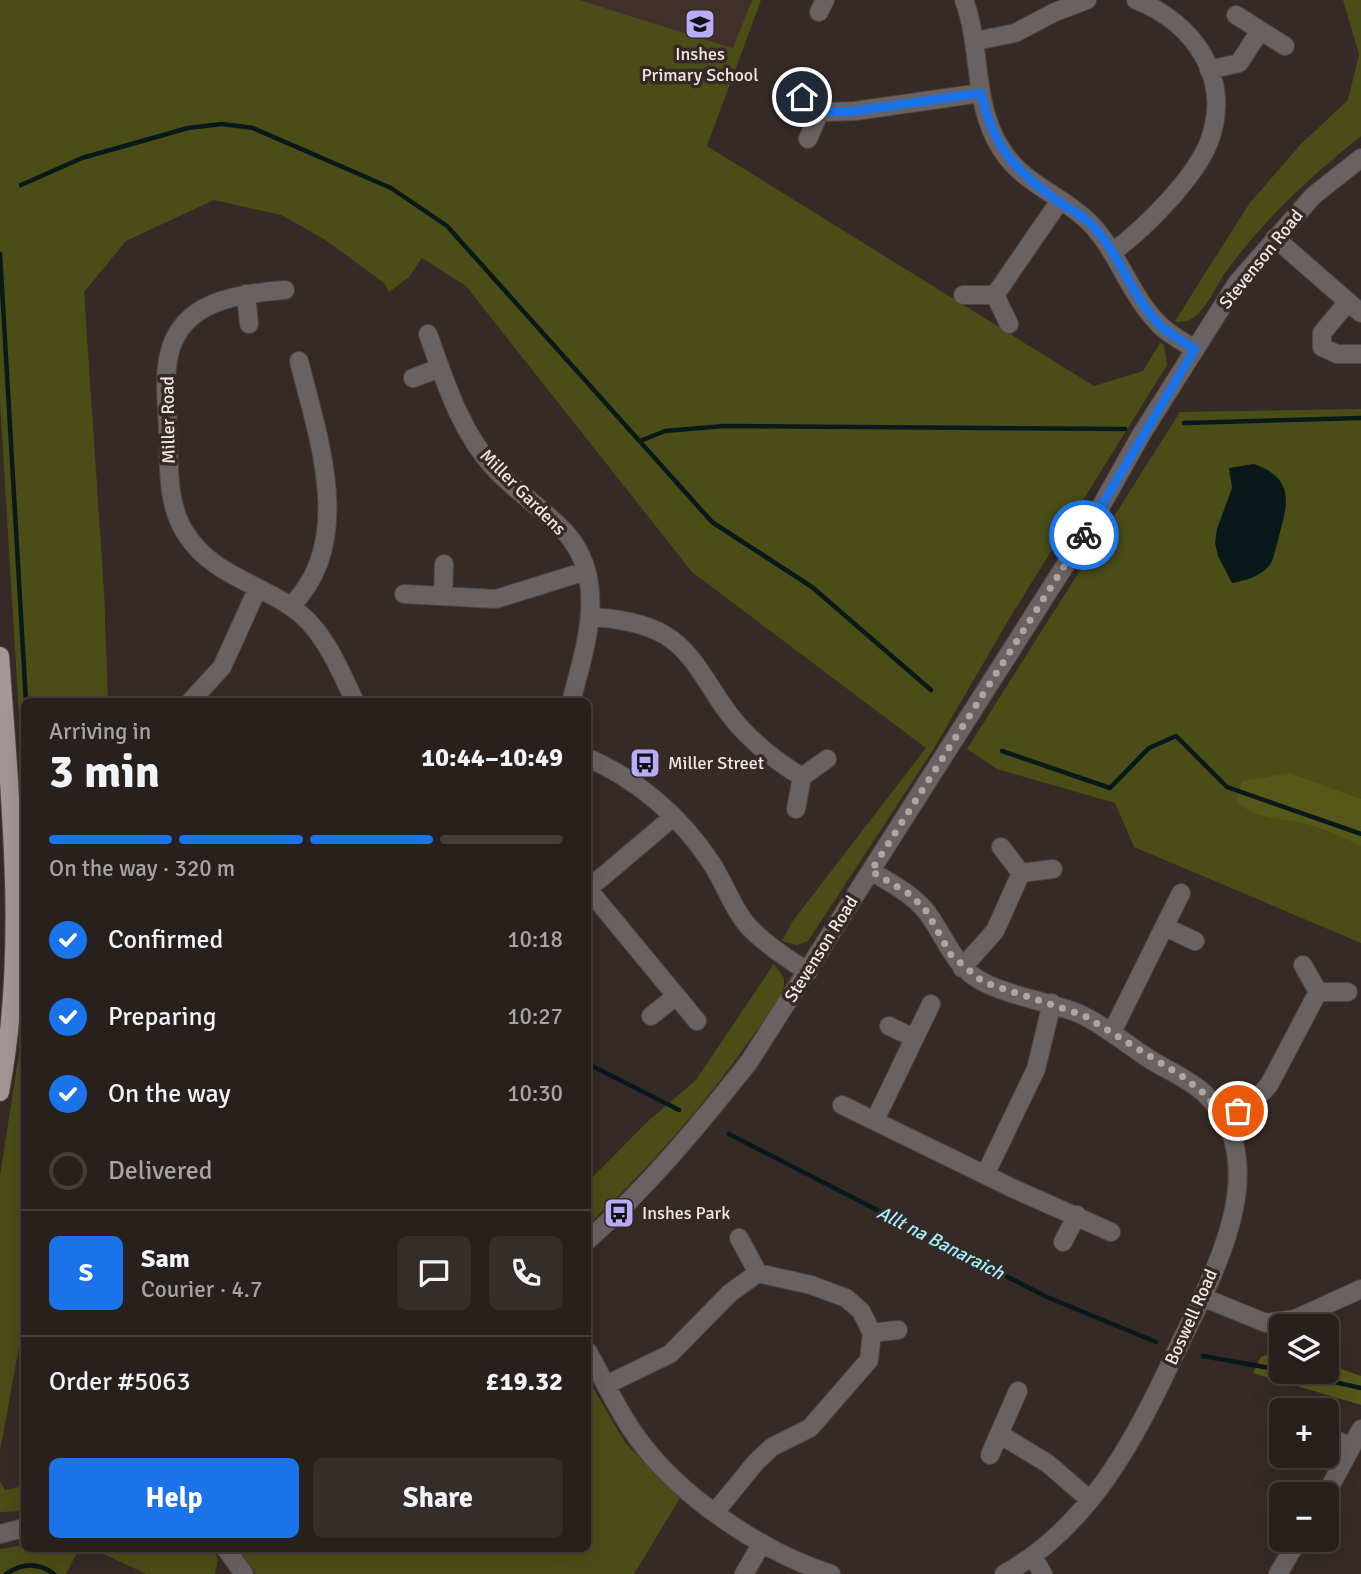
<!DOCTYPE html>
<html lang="en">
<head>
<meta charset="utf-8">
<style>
  body { margin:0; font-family:Signika,sans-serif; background:#342d29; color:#f1f3f6; height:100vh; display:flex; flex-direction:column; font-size:26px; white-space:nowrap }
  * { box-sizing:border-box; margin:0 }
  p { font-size:23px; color:#a5a3a3 }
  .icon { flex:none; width:38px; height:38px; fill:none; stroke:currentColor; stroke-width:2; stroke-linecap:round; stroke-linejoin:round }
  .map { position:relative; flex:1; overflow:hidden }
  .side { position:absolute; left:21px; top:698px; width:570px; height:854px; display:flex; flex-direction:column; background:#28201c; border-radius:10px; box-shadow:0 7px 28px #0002,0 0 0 2px #443e3b }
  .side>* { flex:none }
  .tools { position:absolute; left:1269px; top:1314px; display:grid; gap:14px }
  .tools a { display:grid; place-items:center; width:70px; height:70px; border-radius:10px; background:#28201c; box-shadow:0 7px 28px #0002,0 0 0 2px #443e3b; font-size:35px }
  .pin { position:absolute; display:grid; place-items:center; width:60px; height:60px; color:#fff; margin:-30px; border:4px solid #fff; border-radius:50%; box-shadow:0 2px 7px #0007 }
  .courier { position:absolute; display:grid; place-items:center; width:70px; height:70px; margin:-35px; border:5px solid #1a73e8; border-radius:50%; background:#fff; color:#222; box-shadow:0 2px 9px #0007 }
  .head em { font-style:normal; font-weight:800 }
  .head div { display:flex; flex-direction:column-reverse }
  .head { display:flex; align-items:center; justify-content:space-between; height:119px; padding:0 28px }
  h1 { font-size:46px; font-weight:800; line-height:52px }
  .bar { display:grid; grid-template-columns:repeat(4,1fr); gap:10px 7px; align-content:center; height:84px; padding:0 28px }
  .bar i { height:9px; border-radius:5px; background:#443e3b }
  .bar .active { background:#1a73e8 }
  .bar p { grid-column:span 4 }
  .line { display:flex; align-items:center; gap:18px; padding:0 28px; border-top:2px solid #443e3b }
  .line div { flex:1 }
  .round { display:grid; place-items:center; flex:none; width:74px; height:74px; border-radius:10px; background:#342d29 }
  ol { padding:0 28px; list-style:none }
  li { display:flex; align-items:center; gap:21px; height:77px }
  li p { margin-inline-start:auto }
  li .icon { padding:7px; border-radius:50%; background:#1a73e8; color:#fff; stroke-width:4 }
  li:last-child { color:#a5a3a3 }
  li i { width:38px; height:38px; border:4px solid #443e3b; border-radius:50% }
  .primary-button { display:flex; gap:14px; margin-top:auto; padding:14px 28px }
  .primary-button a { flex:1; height:80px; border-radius:10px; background:#1a73e8; color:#fff; font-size:28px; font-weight:800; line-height:80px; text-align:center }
  .primary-button a+a { background:#342d29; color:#f1f3f6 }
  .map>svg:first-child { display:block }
  .built { fill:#413029 }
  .green { fill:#4b4d16 }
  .forest { fill:#555818 }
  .water { fill:#09191a }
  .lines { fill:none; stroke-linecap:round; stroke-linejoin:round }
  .stream { stroke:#09191a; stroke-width:4.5 }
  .minor-casing { stroke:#4f4541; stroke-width:20 }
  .major-casing { stroke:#4f4541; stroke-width:20 }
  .minor { stroke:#696263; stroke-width:18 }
  .major { stroke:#a49798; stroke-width:18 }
  .done { stroke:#afa6a2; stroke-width:7; stroke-dasharray:0 12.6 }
  .route { stroke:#1a73e8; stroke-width:9 }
  .labels { text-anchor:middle; stroke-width:7; stroke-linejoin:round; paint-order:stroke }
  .poi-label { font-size:18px; fill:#f0e8e5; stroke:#352a26; text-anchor:start }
  .street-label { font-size:18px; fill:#f0e8e5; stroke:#352a26 }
  .water-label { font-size:19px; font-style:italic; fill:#a0f3fe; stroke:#352a26 }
</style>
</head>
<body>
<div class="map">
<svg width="1361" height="1574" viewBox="0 0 1361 1574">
  <rect width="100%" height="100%" fill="#352a26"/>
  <path class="built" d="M 579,0 L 752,0 L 734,48 Z"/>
  <path class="green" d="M 0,0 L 579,0 L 733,48 L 752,0 L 761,0 L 707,146 L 1094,386 L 1143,371 L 1160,343 L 1164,345 L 1167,365 L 1009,619 L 933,750 L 808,941 L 797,945 L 782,941 L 792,922 L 926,748 L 692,572 L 466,286 L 422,258 L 409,277 L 389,292 L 384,283 L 324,239 L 281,215 L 214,200 L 126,241 L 84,292 L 104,591 L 108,702 L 24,702 L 24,800 L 0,401 Z
    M 1343,0 L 1361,0 L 1361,136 C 1310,177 1264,219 1225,273 C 1213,290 1200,328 1175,321 L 1249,204 L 1301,144 L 1348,100 L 1359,54 Z
    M 1361,409 L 1361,943 L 1134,847 L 1115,803 L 997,769 L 967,749 L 1180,412 Z
    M 774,964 L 784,978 L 784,987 C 777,1005 763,1021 752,1037 C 704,1105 649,1169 588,1225 L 588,1182 L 646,1123 L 696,1080 Z
    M 24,1020 L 24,1320 L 0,1451 L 0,1176 Z
    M 588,1379 L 626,1444 L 680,1498 L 634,1574 L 256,1574 L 237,1549 L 588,1549 Z
    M 0,1481 L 5,1490 L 24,1486 L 24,1511 L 0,1512 Z
    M 24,1545 L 24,1549 L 79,1549 L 66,1574 L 0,1574 L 0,1549 Z
    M 93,1549 L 214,1549 L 218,1560 L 215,1574 L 146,1574 Z"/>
  <path class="forest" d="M 1289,773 L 1361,799 L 1361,846 C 1343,837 1323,828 1303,823 C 1281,818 1252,819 1236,800 L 1242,781 Z
    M 1281,1350 L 1281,1372 L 1326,1372 L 1327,1364 L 1361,1376 L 1361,1405 L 1253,1373 L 1261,1357 Z"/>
  <path class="water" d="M 1254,464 C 1299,480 1286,508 1277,544 C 1274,553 1274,561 1267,568 C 1258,577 1244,581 1232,583 L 1218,556 L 1215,543 L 1217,529 L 1232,488 L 1229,468 Z"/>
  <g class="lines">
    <path class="stream" d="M 21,185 L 82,158 L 188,128 L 222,124 L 253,128 L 391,188 L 447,226 L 712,522 L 812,587 L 931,690
      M 0,254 L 26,702
      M 1184,423 L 1361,418
      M 640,441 L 665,431 L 724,426 L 1125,429
      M 1002,751 L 1110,788 L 1149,748 L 1176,736 L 1227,787 L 1361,834
      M 588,1064 L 679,1110
      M 729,1134 L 1047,1297 L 1156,1342
      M 1203,1356 L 1281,1370
      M 1290,1372 L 1361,1388
      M 6,1574 C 22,1563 38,1562 54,1574"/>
    <g class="minor-casing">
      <path id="minor" d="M 964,0 C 981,45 973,96 996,140 C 1019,185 1060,192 1091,224 C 1118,253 1129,292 1156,321 C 1166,333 1182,341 1195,349
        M 819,12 L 825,0
        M 1236,15 L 1285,46
        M 976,41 L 1015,33 L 1055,12 L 1087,0
        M 1209,70 L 1239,63 L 1260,31
        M 788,86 L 816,108 L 828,112 L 855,111 L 981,93
        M 808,139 L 821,109
        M 1275,238 L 1361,313
        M 1114,251 C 1145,228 1195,178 1209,142 C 1233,78 1194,23 1136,0
        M 285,290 C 239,294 181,300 169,355 C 163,381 168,410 168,435 C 169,467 167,505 186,534 C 211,573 254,582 290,606 C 323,627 339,668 355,702
        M 246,294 L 249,324
        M 963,295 L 995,295 L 1009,324
        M 995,295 L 1059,202
        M 1347,303 L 1322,333 L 1322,347 L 1337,354 L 1361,354
        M 428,334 C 445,381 460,431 494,468 C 516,492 544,509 566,533 C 609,582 585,647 571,702
        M 413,378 L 440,368
        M 404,594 L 496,599 L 586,571
        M 443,596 L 444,564
        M 291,606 C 356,542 318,437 299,361
        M 592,617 C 614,618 645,623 665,635 C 694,652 709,688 729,714 C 749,740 774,760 802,777
        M 190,702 L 222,667 L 257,590
        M 588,758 C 637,779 681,817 710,861 C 724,881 732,908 748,926 C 766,945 787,958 808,972
        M 796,809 L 802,777 L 827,759
        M 673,817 L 588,889 L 697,1021
        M 1001,847 L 1021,873 L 1053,869
        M 871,871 C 890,883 911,893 926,911 C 946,937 953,968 985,983 C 1015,998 1049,1001 1080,1014 C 1106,1026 1127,1045 1151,1060 C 1169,1071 1189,1079 1205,1094 C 1281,1166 1206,1287 1171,1362 C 1133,1444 1086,1529 1004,1574
        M 1165,927 L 1195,941
        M 1303,965 L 1318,992 L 1348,992
        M 962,968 L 995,931 L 1021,873
        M 651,1016 L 676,996
        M 889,1026 L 914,1038
        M 1112,1032 L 1181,893
        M 842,1105 L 1012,1188 L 1111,1232
        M 1224,1119 L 1252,1103 L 1269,1085 L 1318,992
        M 875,1120 L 931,1004
        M 985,1175 L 1036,1069 L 1052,1003
        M 739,1238 L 758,1273
        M 588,1240 C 648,1187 699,1125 749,1062 L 1087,531 L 1141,435 L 1237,283 L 1313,196 L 1361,158
        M 1063,1242 L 1077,1215
        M 1202,1297 L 1266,1323 L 1295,1319 L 1361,1289
        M 872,1333 L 898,1330
        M 588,1352 C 604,1380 617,1410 636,1436 C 678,1496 762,1552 831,1574
        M 606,1385 L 670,1354 L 730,1293 L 758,1273 L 811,1285 L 846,1298 L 861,1311 L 872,1333 L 869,1360 L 810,1428 L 772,1447 L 756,1462 L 716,1511
        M 1018,1391 L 999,1434 L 1047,1463 L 1090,1500
        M 1326,1435 L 1351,1447
        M 990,1455 L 999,1434
        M 1326,1494 L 1361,1429
        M 0,1534 L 24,1528
        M 226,1549 L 244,1574
        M 1033,1557 L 1043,1574
        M 744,1574 L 762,1543
        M 1278,1574 L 1298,1540"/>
    </g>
    <g class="major-casing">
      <path id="major" d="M 0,656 C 10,798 27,952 0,1092"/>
    </g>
    <use href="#minor" class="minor"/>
    <use href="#major" class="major"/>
  </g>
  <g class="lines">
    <path class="done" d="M 1084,535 L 871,871 L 911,895 L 927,912 L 951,955 L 983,982 L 1083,1015 L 1182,1076 L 1206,1095 L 1224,1119 L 1238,1111"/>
    <path class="route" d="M 802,97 L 828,112 L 855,111 L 981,93 C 993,146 1015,171 1059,202 C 1069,209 1082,215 1090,223 C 1119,252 1129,291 1156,321 C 1166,333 1182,341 1195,349 L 1084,535"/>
  </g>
  <defs>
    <g id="school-square" transform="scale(1.575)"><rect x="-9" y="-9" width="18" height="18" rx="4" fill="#b8abf7" stroke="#352a26"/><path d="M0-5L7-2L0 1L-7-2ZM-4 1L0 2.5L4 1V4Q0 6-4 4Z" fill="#111"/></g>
    <g id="bus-square" transform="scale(1.575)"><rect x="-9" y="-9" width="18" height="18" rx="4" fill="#b8abf7" stroke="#352a26"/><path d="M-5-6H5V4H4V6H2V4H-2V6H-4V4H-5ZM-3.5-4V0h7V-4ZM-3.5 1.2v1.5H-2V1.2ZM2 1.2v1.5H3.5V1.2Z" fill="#111"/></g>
  </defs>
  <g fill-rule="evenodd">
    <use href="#school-square" x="700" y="24"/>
    <use href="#bus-square" x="645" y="763"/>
    <use href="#bus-square" x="619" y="1213"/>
  </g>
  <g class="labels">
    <g class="poi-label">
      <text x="700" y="60" text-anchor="middle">Inshes<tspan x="700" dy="21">Primary School</tspan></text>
      <text x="668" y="769">Miller Street</text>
      <text x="642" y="1219">Inshes Park</text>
    </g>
    <g class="street-label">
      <text transform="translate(1261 259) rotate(-51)" y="6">Stevenson Road</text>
      <text transform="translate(168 420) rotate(-91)" y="6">Miller Road</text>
      <text transform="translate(523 492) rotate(45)" y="6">Miller Gardens</text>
      <text transform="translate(821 949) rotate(-58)" y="6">Stevenson Road</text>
      <text transform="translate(1191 1317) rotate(-66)" y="6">Boswell Road</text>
    </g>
    <g class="water-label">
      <text transform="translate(941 1242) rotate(27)" y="7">Allt na Banaraich</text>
    </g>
  </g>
</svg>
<div class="tools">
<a><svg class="icon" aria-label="layers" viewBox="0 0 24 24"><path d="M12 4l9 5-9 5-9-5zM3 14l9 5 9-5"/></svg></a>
<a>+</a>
<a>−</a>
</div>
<div class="pin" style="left:1238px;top:1111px;background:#ea580c"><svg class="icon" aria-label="bag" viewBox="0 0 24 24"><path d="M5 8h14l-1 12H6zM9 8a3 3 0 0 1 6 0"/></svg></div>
<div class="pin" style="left:802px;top:97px;background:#1f2937"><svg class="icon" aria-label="home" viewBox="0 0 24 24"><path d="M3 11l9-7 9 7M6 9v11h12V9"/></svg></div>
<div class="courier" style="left:1084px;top:535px"><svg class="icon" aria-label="bike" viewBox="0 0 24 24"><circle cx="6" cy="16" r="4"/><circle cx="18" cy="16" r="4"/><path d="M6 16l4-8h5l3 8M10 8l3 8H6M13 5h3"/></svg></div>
<section class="side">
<div class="head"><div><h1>3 min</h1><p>Arriving in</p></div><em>10:44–10:49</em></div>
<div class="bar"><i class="active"></i><i class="active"></i><i class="active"></i><i></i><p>On the way · 320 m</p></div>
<ol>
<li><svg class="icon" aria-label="check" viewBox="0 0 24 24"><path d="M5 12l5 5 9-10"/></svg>Confirmed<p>10:18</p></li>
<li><svg class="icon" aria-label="check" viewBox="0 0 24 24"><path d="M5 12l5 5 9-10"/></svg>Preparing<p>10:27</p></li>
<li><svg class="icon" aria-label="check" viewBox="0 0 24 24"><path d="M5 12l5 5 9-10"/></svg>On the way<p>10:30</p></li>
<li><i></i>Delivered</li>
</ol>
<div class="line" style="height:126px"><b class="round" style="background:#1a73e8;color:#fff">S</b><div><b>Sam</b><p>Courier · 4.7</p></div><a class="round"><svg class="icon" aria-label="chat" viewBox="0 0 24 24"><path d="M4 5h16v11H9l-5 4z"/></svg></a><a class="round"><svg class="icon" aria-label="phone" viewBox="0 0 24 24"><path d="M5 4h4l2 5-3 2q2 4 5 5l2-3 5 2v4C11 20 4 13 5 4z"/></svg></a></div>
<div class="line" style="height:91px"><div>Order #5063</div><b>£19.32</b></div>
<div class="primary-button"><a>Help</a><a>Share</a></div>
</section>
</div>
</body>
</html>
